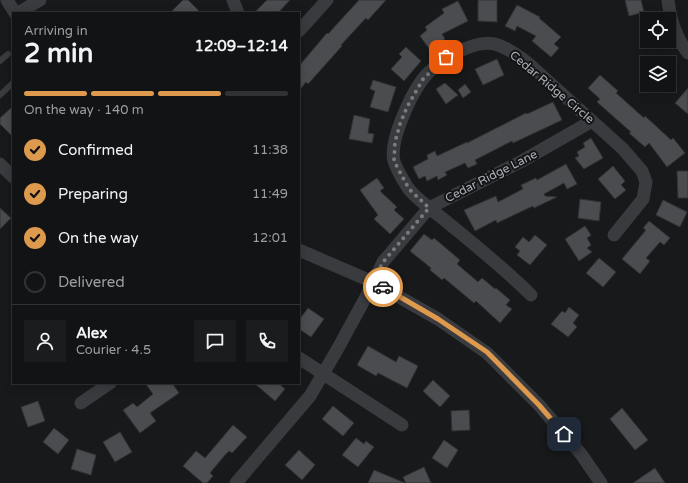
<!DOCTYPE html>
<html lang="en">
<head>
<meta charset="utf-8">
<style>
  body { margin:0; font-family:"Varela Round",sans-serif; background:#1b1c1d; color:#f1f3f6; height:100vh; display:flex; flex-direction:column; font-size:15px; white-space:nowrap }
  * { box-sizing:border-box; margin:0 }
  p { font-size:13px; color:#9c9ea0 }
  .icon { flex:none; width:22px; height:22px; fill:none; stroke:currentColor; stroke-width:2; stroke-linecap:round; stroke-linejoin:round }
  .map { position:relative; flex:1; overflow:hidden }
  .sheet { position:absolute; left:12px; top:12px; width:288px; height:372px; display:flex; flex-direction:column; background:#121314; border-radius:0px; box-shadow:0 2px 10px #0003,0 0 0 1px #313234 }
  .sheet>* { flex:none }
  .controls { position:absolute; left:640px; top:12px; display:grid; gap:8px }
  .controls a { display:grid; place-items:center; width:36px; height:36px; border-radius:0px; background:#121314; box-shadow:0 2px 10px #0003,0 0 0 1px #313234; font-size:20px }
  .pin { position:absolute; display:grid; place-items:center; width:34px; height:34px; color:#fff; margin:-17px; border-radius:8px; box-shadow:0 2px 6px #0006 }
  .courier { position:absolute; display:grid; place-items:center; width:40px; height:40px; margin:-20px; border:3px solid #dd994d; border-radius:50%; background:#fff; color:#222; box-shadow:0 1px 5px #0007 }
  .summary em { font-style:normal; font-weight:700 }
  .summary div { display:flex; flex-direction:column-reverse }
  .summary { display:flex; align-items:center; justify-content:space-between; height:68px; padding:0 12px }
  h1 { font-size:26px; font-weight:700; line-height:30px }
  .bar { display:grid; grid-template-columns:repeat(4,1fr); gap:6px 4px; align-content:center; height:48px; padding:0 12px }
  .bar i { height:5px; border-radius:3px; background:#313234 }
  .bar .selected { background:#dd994d }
  .bar p { grid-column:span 4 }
  .line { display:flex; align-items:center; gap:10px; padding:0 12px; border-top:1px solid #313234 }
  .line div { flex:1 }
  .round { display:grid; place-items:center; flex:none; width:42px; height:42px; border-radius:0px; background:#1b1c1d }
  ol { padding:0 12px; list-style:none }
  li { display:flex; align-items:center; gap:12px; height:44px }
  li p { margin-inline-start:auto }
  li .icon { padding:4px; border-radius:50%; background:#dd994d; color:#111; stroke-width:4 }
  li:last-child { color:#9c9ea0 }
  li i { width:22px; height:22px; border:2px solid #313234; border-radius:50% }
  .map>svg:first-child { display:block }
  .building { fill:#4b4c4f; stroke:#333336 }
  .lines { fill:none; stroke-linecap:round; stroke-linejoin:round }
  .service { stroke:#3a3b3f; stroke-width:6 }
  .minor { stroke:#3a3b3f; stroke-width:13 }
  .done { stroke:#787c81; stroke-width:4; stroke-dasharray:0 7.2 }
  .route { stroke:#dd994d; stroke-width:5 }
  .labels { text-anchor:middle; stroke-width:4; stroke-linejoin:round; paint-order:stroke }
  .street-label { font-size:12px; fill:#acb2b8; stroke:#131415 }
</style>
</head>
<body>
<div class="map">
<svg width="688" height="483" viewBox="0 0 688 483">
  <rect width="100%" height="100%" fill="#18191a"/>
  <path class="building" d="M 183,0 L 188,0 L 201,13 L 170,13 Z
    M 267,0 L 290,0 L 278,13 L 254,13 Z
    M 359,0 L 386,0 L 368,20 L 366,18 L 341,45 L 342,46 L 308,84 L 306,82 L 299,91 L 299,66 L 327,33 L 328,34 Z
    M 478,0 L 497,0 L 497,22 L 478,21 Z
    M 625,0 L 641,0 L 644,12 L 629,16 Z
    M 458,1 L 468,21 L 442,34 L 445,39 L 430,50 L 420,36 L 427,30 L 425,27 L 444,13 L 442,9 Z
    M 517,5 L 540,17 L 539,18 L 561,37 L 554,44 L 559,48 L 551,57 L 532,41 L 536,36 L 517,26 L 515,31 L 505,26 Z
    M 406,47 L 421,61 L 404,81 L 391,69 L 402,57 L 399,54 Z
    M 497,59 L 504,75 L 483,85 L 475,69 Z
    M 600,75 L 618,91 L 616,93 L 644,118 L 645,116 L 671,140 L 673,138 L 685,153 L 667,167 L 649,143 L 645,147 L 629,133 L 631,132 L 597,102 L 600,99 L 588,88 Z
    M 373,80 L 396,87 L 388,112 L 370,107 L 375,91 L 370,89 Z
    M 445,83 L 458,95 L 446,104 L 436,89 Z
    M 465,84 L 471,92 L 463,98 L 458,90 Z
    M 688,88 L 688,114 L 675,103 Z
    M 553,102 L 562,120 L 513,143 L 512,141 L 475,160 L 477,164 L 468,168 L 465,163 L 445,172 L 447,175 L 438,180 L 437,176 L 427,181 L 425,176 L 419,179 L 413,167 L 428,159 L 427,155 L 435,151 L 437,156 L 467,142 L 467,143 L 526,113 L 527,114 Z
    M 13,106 L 13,137 L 0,124 L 0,118 Z
    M 354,115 L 370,119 L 368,133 L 374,134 L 372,143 L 349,139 Z
    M 591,138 L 603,158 L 584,169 L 575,158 L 579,156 L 577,152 L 585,147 L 583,143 Z
    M 566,164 L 577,184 L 567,189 L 564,183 L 544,194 L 545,196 L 557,197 L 534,208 L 533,206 L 497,223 L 496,220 L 475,231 L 464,210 L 496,196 L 498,202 L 523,189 L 521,185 L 536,178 L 537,180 Z
    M 613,166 L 625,181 L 621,185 L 626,190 L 615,199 L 598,179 Z
    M 677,171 L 688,171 L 688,198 L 678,198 Z
    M 377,178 L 384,188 L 380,191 L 397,207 L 394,210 L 404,219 L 390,234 L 374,219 L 378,215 L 360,190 Z
    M 580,199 L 601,202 L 599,221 L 578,218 Z
    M 663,200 L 687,212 L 680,227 L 656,215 Z
    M 0,208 L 11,218 L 0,229 Z
    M 649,221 L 670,238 L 664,245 L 660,242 L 646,258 L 650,261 L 640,274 L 622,259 L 646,230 L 643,228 Z
    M 585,226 L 591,235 L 587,238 L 591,245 L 587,248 L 592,252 L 579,261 L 565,239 Z
    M 424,234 L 432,240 L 434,238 L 460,260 L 457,264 L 478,282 L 482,278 L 495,289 L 496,288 L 510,300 L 506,305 L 512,309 L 500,323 L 476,301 L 474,303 L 444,278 L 442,280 L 430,270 L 431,268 L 410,251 Z
    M 535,235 L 547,245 L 530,265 L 517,255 L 520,251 L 515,247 L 523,237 L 529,242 Z
    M 599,258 L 616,272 L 603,287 L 586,273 Z
    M 569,307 L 579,315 L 573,323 L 577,327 L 568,337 L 551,324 L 562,311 L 565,313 Z
    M 308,308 L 324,319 L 311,337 L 299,329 L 299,320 Z
    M 368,346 L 396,362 L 399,356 L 418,366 L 407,388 L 378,373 L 376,376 L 357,365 Z
    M 433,380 L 450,396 L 440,407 L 423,391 Z
    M 145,383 L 172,383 L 179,393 L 150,413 L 156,421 L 140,433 L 123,410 L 133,403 L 137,407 L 153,394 Z
    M 254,383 L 278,383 L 285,389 L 275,401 Z
    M 38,401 L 45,421 L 28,427 L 21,407 Z
    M 333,406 L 354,423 L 343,436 L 322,419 Z
    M 622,408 L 648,440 L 635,450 L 610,419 Z
    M 469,410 L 470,430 L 452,431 L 451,411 Z
    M 233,425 L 247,437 L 232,453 L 229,451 L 225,455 L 210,473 L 213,476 L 207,483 L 203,483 L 183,466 L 196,451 L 205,458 Z
    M 54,428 L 69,440 L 58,454 L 43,442 Z
    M 120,432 L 132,452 L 115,462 L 103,442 Z
    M 356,438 L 364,444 L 366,441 L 374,447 L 358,467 L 342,455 Z
    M 444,440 L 458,450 L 447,468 L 432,458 Z
    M 77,449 L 96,455 L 91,475 L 71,469 Z
    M 299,450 L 315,465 L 302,480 L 285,465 Z
    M 424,467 L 431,483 L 406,483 L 403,477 Z
    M 655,468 L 665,483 L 633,483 Z
    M 374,470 L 405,483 L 368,483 Z"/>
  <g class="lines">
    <path class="service" d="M 0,61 L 8,54
      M 0,95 L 13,83"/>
    <path class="minor" d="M 7,0 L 15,13
      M 233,0 L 238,13
      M 668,0 C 670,18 676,38 688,53
      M 18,13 L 40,0
      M 299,31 L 327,0
      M 0,164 L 13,177
      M 299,250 L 373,282 L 438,319 L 487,353 L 539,405 L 581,454 L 601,483
      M 531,295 C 505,269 476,246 447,222 C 437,214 415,198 408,188 C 404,182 396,168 394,161 C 389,141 410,97 422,80 C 435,62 473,39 495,44 C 508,48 519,56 529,64 L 623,149 L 642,171 L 646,182 L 643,199 L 614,235
      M 299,358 L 402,425
      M 81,403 L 110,383
      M 236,483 L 310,396 L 337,350 L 367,295 L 383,262 L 429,208 L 522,161 L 592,121"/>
  </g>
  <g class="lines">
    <path class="done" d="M 383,287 L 373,282 L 383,262 L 429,208 L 409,189 L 394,161 L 395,142 L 400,124 L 407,107 L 423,79 L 446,57"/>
    <path class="route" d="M 383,287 L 438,319 L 487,352 L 539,405 L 564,434"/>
  </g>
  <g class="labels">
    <g class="street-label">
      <text transform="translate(552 87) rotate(40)" y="4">Cedar Ridge Circle</text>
      <text transform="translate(491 176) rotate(-27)" y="4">Cedar Ridge Lane</text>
    </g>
  </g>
</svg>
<div class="controls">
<a><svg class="icon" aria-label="locate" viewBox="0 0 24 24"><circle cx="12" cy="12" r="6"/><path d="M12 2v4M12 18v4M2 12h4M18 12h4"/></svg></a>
<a><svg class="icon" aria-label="layers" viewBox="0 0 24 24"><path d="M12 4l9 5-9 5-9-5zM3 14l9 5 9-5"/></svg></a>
</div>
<div class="pin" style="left:446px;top:57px;background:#ea580c"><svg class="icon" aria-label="bag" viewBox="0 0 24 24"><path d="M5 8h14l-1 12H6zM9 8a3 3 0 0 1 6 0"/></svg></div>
<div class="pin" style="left:564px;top:434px;background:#1f2937"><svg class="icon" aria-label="home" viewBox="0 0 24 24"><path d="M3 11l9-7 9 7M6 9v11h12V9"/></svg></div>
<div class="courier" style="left:383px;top:287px"><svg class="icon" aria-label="car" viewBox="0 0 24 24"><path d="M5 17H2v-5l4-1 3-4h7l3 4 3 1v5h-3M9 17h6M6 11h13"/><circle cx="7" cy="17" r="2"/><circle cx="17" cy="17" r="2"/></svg></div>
<section class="sheet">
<div class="summary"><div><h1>2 min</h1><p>Arriving in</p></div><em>12:09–12:14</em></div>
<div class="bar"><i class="selected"></i><i class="selected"></i><i class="selected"></i><i></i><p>On the way · 140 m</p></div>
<ol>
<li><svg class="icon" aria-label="check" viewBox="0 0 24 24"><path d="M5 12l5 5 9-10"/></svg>Confirmed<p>11:38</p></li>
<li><svg class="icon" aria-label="check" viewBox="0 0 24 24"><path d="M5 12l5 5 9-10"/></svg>Preparing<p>11:49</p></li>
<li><svg class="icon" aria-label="check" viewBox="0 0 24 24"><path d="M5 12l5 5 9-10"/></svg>On the way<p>12:01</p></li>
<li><i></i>Delivered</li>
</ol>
<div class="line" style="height:72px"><a class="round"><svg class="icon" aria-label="person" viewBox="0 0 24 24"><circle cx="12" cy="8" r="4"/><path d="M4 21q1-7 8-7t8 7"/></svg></a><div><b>Alex</b><p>Courier · 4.5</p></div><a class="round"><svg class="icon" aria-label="chat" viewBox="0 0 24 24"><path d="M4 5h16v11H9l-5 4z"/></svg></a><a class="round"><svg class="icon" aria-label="phone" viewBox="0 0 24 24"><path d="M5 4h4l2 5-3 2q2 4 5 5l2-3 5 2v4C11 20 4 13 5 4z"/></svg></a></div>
</section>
</div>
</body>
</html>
